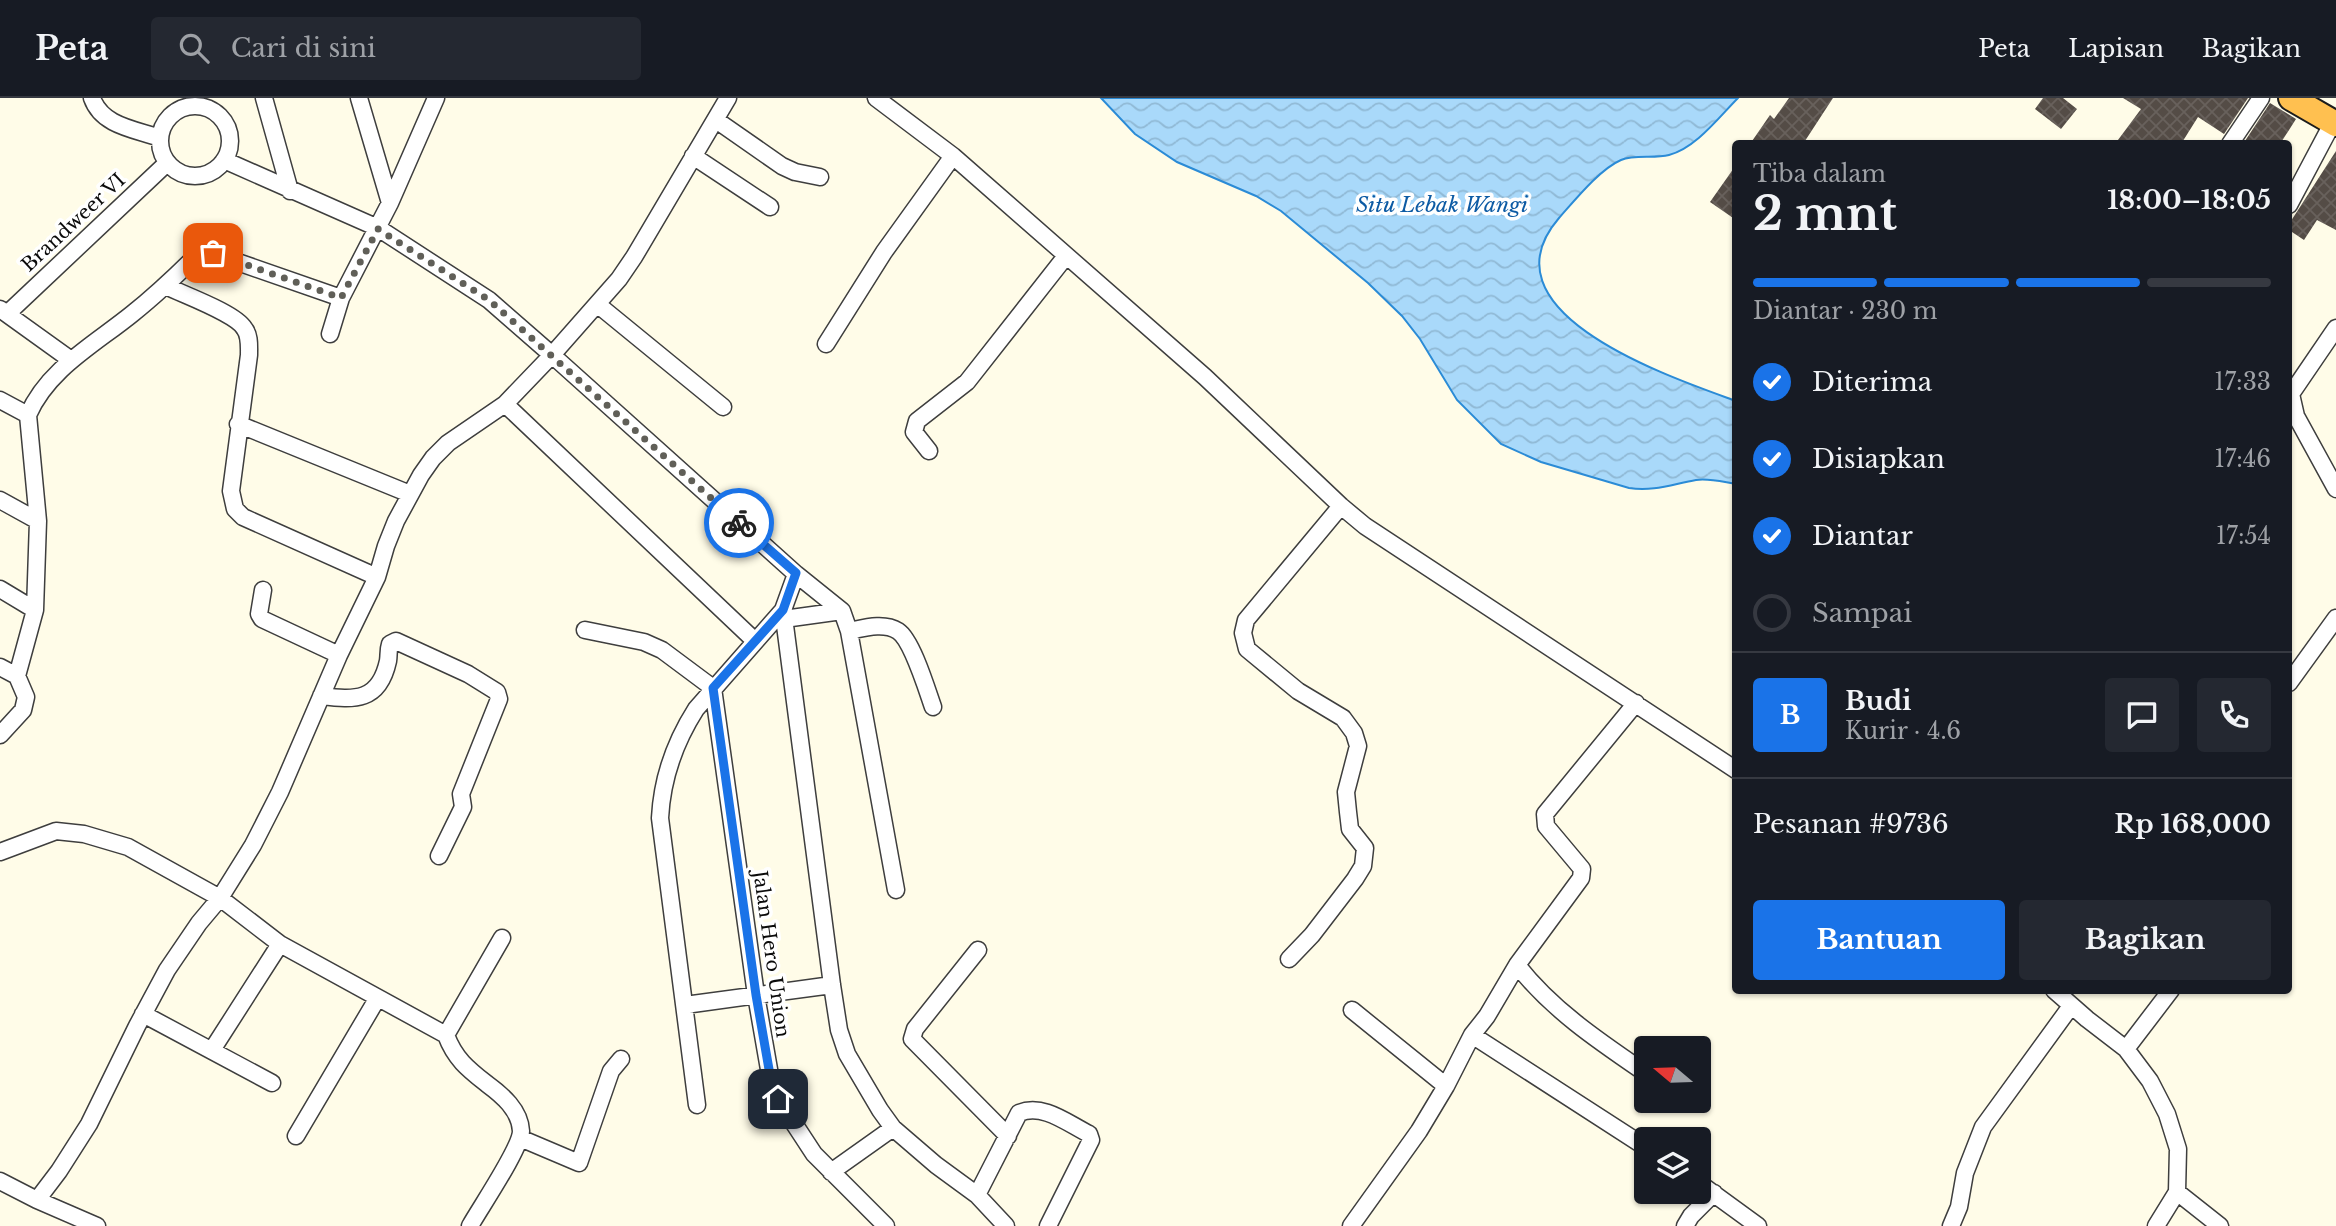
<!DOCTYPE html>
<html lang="id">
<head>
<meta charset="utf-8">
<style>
  body { margin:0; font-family:"Libre Baskerville",serif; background:#242831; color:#f1f3f6; height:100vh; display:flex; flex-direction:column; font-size:26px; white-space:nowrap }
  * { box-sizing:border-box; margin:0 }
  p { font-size:23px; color:#9ea1a6 }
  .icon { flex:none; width:38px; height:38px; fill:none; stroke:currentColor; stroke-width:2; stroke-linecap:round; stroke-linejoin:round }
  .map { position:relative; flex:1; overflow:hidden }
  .panel { position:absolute; left:1732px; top:42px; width:560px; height:854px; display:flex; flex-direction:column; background:#171b24; border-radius:7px; box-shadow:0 2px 5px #0004 }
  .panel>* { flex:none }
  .needle { width:46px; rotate:289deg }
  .fabs { position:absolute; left:1634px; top:938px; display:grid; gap:14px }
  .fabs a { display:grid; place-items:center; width:77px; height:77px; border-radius:7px; background:#171b24; box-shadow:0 2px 5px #0004; font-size:35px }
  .pin { position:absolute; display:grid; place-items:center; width:60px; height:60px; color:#fff; margin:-30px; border-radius:14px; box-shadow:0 4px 10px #0006 }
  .courier { position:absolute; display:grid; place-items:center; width:70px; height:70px; margin:-35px; border:5px solid #1a73e8; border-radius:50%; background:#fff; color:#222; box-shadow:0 2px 9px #0007 }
  .summary em { font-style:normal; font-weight:700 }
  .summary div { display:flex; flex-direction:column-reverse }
  .summary { display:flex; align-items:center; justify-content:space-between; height:119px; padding:0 21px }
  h1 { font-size:46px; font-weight:700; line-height:52px }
  .bar { display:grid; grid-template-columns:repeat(4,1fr); gap:10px 7px; align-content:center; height:84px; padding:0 21px }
  .bar i { height:9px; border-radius:5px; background:#363941 }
  .bar .active { background:#1a73e8 }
  .bar p { grid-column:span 4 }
  .line { display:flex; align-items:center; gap:18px; padding:0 21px; border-top:2px solid #363941 }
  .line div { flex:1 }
  .round { display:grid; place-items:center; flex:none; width:74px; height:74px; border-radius:7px; background:#242831 }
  ol { padding:0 21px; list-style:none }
  li { display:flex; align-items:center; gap:21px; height:77px }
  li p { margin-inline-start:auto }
  li .icon { padding:7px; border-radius:50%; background:#1a73e8; color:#fff; stroke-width:4 }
  li:last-child { color:#9ea1a6 }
  li i { width:38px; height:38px; border:4px solid #363941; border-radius:50% }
  .primary-button { display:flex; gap:14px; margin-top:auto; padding:14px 21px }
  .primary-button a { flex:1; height:80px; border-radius:7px; background:#1a73e8; color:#fff; font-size:28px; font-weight:700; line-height:80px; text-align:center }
  .primary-button a+a { background:#242831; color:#f1f3f6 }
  header { display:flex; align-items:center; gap:42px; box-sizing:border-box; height:98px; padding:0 35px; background:#171b24; border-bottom:2px solid #363941 }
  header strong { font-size:33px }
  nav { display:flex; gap:38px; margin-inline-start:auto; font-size:24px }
  .search { width:490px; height:63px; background:#242831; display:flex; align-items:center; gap:18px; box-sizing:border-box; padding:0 24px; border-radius:7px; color:#9ea1a6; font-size:26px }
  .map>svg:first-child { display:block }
  .water { fill:url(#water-waves); stroke:#2b8bd6; stroke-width:2 }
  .building { fill:url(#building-cross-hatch) }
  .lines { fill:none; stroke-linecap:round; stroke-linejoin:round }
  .minor-casing { stroke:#3e3e3e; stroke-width:19 }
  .trunk-casing { stroke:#1c1c1c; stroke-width:28 }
  .minor { stroke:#fff; stroke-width:16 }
  .trunk { stroke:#ffc050; stroke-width:24 }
  .done { stroke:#605f58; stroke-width:7; stroke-dasharray:0 12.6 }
  .route { stroke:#1a73e8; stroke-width:9 }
  .labels { text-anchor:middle; stroke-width:7; stroke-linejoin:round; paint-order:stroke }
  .street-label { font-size:19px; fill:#0b0b0b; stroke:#fff }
  .water-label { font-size:21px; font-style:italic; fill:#0d5ba4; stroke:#fff }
</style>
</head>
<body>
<header>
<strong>Peta</strong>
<div class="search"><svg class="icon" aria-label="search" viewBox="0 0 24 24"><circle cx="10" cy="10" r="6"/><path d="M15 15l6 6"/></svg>Cari di sini</div>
<nav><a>Peta</a><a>Lapisan</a><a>Bagikan</a></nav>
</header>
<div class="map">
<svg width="2336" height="1128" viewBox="0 0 2336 1128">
  <defs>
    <pattern id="water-waves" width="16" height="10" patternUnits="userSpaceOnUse" patternTransform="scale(1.75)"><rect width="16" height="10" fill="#a9d9fa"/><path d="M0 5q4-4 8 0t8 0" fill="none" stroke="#90b9d5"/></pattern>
    <pattern id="building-cross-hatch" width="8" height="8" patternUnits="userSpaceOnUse" patternTransform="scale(1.75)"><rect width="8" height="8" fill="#544c46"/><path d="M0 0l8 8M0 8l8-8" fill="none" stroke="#68615c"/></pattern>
  </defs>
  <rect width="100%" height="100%" fill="#fffce8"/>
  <path class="water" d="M 1101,0 L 1738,0 C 1719,19 1696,50 1669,57 C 1654,61 1635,56 1621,62 C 1600,71 1575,102 1559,120 C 1477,215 1673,280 1736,303 L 1736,386 C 1723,384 1709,380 1696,382 C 1673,386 1653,394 1629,390 L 1541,364 L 1501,346 L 1457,302 L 1420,241 L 1402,218 L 1368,185 L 1281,113 L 1256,98 L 1177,64 L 1135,36 Z"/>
  <path class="building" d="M 1789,0 L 1833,0 L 1803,46 L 1750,46 L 1770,17 L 1774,21 Z
    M 2043,0 L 2063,0 L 2077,11 L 2061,31 L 2035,11 Z
    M 2123,0 L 2248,0 L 2224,36 L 2198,19 L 2181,46 L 2115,46 L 2141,11 Z
    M 2270,5 L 2296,21 L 2280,46 L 2243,46 Z
    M 2336,53 L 2336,132 L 2317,122 L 2304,142 L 2289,132 L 2289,126 Z
    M 1736,67 L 1736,122 L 1710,104 Z"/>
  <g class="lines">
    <g class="minor-casing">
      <path id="minor" d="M 92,0 C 102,28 134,31 160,40
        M 264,0 L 290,93
        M 359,0 L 390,105
        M 876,0 L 953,58 L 1205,279 L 1341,408 L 1365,428 L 1736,672
        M160 43a35 35 0 1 1 70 0a35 35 0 1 1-70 0Z
        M 716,22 L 782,68 L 795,74 L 820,79
        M 2230,46 L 2261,0
        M 693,58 L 770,109
        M 2289,107 L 2333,24
        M 166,188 C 184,197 235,215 244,230 C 250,237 249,248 249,257 L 231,393 L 235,411 L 243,419 L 377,479
        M 597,206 L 723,309
        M 0,211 L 71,262
        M 8,215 L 167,65
        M 2336,230 L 2291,296 L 2296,318 L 2336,391
        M 330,236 L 341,200 L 390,105 L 436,0
        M 826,246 L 884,154 L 953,58
        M 0,302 L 28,317
        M 505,306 L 755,543
        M 238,326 L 410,396
        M 929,353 L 914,334 L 917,323 L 967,284 L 1066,158
        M 0,402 L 38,423
        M 796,476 L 842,513 L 849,533 L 896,792
        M 0,491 L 35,512
        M 263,492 L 259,516 L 262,521 L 339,557
        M 783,512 L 832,887 L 839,932 L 847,956 L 880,1012 L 893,1030 L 936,1067 L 977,1097 L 1006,1128
        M 784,521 L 842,513
        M 585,532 L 644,544 L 662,552 L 713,590
        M 849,533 C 864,530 884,524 898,533 C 912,542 927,592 933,609
        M 0,569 L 17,578
        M 2289,585 L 2336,520
        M 713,590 L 756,897 L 770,977 L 778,1001 L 814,1056 L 886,1128
        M 321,598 C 355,602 379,604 388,563 C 389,557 388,552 390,546 L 396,543 L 468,576 L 497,594 L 499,601 L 461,696 L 463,709 L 439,758
        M 0,637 L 23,612 L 26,599 L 17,578 L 35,512 L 38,423 L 28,317 C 48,271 95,246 132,216 C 157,196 179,175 201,153 L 206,153 L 341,200
        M 0,754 L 56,733 L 84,736 L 128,749 L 220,800 L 280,846 L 446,937 C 455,961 468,971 487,986 C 502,997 520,1012 521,1033 C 521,1050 480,1110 470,1128
        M 978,852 L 915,931 L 912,941 L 1008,1038
        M 1289,861 L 1312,837 L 1355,781 L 1363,768 L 1365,750 L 1350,731 L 1348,714 L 1346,694 L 1358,648 L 1354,635 L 1343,620 L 1298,593 L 1247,551 L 1243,535 L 1246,522 L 1341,408
        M 1517,867 C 1552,912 1600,944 1647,976
        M 2054,892 L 2087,921 L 2126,951 L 2150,983 L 2167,1016 L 2178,1051 L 2177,1094 L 2220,1128
        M 685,907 L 832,887
        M 1352,912 L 1446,988
        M 143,916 L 272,985
        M 446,937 L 502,840
        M 1472,937 L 1647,1050
        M 2126,951 L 2171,892
        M 212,952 L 280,846
        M 697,1007 L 660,720 C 662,681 675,644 696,611 L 783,512 L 796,476 L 552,257 L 619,181 L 634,159 L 728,0
        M 296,1038 L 377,901
        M 520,1040 L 579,1065 L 611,973 L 621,961
        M 831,1074 L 893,1030
        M 0,1083 L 37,1102 L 97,1128
        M 1699,1085 L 1758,1128
        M 977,1097 L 1019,1015 C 1043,1005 1067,1025 1089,1036 L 1091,1042 L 1048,1128
        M 37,1102 L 59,1073 L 89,1026 L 137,928 L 167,872 L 199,825 L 220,800 L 253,747 L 280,694 L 339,557 L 377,479 L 386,448 L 396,423 L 421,377 L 433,360 L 448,345 L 505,306 L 552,257 L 489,202 L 378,130 L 224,62
        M 1351,1128 L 1419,1033 L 1446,988 L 1472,937 L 1487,918 L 1517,867 L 1581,780 L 1582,771 L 1546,728 L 1545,716 L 1636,605
        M 1685,1128 L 1691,1118 L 1714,1095
        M 1951,1128 L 1959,1109 L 1965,1075 L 1983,1029 L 2071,908
        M 2156,1128 L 2177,1094"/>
    </g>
    <g class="trunk-casing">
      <path id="trunk" d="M 2291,0 L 2336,26"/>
    </g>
    <use href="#minor" class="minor"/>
    <use href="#trunk" class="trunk"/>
  </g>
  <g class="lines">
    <path class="done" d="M 213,155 L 341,200 L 378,131 L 489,202 L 739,425"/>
    <path class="route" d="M 739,425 L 796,475 L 783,512 L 713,590 L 756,897 L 770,977 L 778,1001"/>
  </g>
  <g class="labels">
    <g class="street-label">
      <text transform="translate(73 124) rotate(-43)" y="7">Brandweer VI</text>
      <text transform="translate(772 856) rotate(82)" y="7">Jalan Hero Union</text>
    </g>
    <g class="water-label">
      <text x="1442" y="114">Situ Lebak Wangi</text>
    </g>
  </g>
</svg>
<div class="fabs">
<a><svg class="needle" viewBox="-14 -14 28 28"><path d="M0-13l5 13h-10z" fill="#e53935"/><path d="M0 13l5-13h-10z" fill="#9ea1a6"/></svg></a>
<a><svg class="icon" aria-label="layers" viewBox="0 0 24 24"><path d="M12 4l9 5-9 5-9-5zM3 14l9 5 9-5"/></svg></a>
</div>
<div class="pin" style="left:213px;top:155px;background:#ea580c"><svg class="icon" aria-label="bag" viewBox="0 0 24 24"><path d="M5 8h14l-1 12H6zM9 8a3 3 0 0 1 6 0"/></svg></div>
<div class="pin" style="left:778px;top:1001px;background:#1f2937"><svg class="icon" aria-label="home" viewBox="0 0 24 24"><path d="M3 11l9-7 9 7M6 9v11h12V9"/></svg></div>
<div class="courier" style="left:739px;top:425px"><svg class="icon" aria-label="bike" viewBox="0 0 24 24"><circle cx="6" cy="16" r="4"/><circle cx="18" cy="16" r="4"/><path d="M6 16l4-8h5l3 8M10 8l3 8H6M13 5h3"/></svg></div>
<section class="panel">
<div class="summary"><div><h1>2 mnt</h1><p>Tiba dalam</p></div><em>18:00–18:05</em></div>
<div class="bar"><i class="active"></i><i class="active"></i><i class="active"></i><i></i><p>Diantar · 230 m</p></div>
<ol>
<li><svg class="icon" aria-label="check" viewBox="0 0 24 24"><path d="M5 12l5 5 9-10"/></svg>Diterima<p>17:33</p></li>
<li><svg class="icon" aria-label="check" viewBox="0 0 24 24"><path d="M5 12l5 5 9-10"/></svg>Disiapkan<p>17:46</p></li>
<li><svg class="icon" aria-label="check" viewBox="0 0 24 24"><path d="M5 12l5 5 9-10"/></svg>Diantar<p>17:54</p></li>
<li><i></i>Sampai</li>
</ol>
<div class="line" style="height:126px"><b class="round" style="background:#1a73e8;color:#fff">B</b><div><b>Budi</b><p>Kurir · 4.6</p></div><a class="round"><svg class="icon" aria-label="chat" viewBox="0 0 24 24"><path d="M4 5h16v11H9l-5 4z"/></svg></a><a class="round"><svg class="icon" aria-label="phone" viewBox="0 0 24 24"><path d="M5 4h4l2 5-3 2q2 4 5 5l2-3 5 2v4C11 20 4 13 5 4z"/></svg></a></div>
<div class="line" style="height:91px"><div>Pesanan #9736</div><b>Rp 168,000</b></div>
<div class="primary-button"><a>Bantuan</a><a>Bagikan</a></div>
</section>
</div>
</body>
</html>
